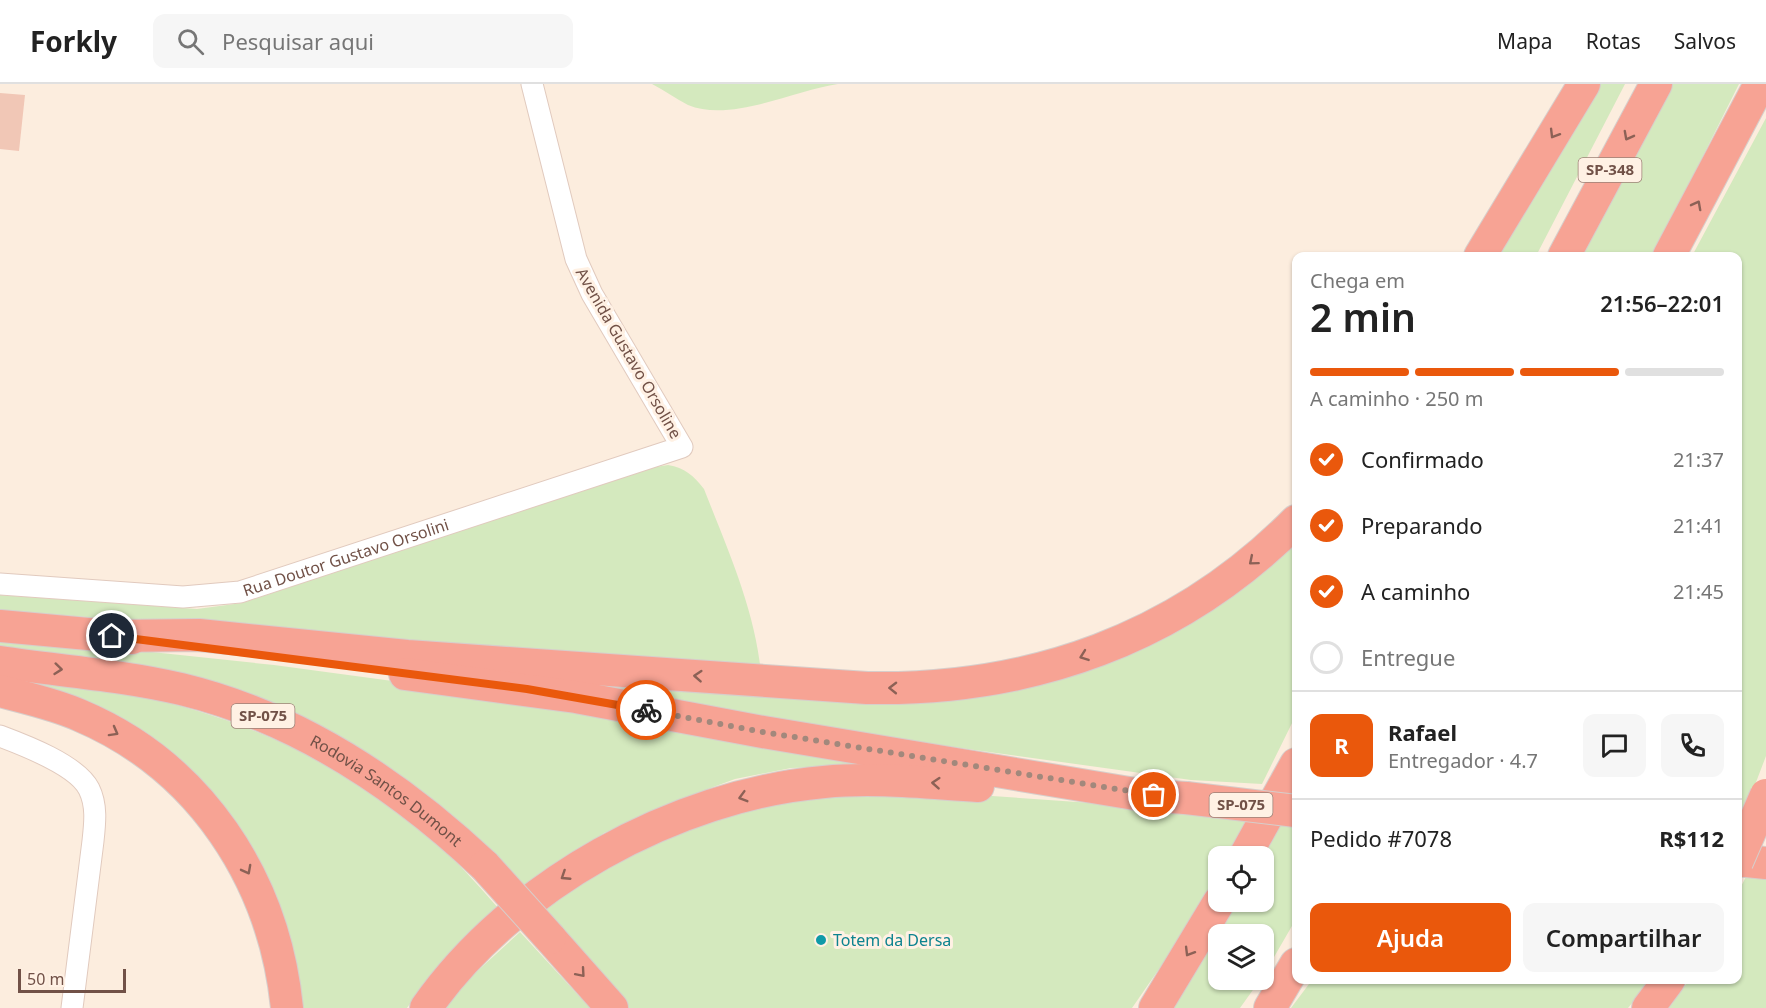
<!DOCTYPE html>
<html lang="pt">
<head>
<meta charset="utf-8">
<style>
  body { margin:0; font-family:"Noto Sans",sans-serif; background:#f6f6f6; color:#222; height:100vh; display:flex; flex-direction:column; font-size:22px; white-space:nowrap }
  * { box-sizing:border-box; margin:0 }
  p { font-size:20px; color:#767676 }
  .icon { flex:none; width:33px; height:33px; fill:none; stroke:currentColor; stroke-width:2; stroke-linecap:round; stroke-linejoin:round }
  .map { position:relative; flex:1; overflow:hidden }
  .drawer { position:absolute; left:1292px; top:168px; width:450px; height:732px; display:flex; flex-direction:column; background:#fff; border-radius:12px; box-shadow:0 2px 4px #0004 }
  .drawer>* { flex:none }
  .buttons { position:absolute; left:1208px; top:762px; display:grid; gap:12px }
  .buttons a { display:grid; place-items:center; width:66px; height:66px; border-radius:12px; background:#fff; box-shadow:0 2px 4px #0004; font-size:30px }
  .scale { position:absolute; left:18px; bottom:15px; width:108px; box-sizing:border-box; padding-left:6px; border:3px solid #715147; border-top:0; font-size:16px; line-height:21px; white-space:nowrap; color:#715147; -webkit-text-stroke:4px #fff1e4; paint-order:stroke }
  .pin { position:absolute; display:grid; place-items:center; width:51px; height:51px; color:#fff; margin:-26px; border:3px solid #fff; border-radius:50%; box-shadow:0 2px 6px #0007 }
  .courier { position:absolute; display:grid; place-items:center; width:60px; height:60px; margin:-30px; border:4px solid #ea580c; border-radius:50%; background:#fff; color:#222; box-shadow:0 2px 8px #0007 }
  .head em { font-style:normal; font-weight:600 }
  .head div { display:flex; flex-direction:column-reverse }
  .head { display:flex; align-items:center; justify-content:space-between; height:102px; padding:0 18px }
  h1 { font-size:39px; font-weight:600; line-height:45px }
  .bar { display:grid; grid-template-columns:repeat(4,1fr); gap:9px 6px; align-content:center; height:72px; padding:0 18px }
  .bar i { height:8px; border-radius:4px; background:#e0e0e0 }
  .bar .on { background:#ea580c }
  .bar p { grid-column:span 4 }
  .line { display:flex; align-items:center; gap:15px; padding:0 18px; border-top:2px solid #e0e0e0 }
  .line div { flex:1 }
  .round { display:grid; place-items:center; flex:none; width:63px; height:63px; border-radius:12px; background:#f6f6f6 }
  ol { padding:0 18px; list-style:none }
  li { display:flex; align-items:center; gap:18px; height:66px }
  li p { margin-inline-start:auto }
  li .icon { padding:6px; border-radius:50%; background:#ea580c; color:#fff; stroke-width:4 }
  li:last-child { color:#767676 }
  li i { width:33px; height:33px; border:3px solid #e0e0e0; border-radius:50% }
  .cta { display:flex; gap:12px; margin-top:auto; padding:12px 18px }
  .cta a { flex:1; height:69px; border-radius:12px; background:#ea580c; color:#fff; font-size:24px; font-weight:600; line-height:69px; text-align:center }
  .cta a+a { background:#f6f6f6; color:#222 }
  header { display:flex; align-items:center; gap:36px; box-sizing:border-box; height:84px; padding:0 30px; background:#fff; border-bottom:2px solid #e0e0e0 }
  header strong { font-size:28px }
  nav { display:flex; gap:33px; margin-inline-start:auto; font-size:21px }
  .search { width:420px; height:54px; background:#f6f6f6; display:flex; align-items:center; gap:15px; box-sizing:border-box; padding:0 21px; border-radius:12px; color:#767676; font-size:22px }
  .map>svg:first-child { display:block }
  .green { fill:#d4e9be }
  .building { fill:#f1c7b6 }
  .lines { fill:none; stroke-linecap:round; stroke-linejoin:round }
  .minor-casing { stroke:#e1cabe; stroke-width:23 }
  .highway-casing { stroke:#d7cecb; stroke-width:34 }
  .minor { stroke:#fff; stroke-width:21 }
  .highway { stroke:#f7a394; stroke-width:32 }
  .highway-bridge-casing { stroke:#d7cecb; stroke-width:34; stroke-linecap:butt }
  .highway-bridge { stroke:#f7a394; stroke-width:32 }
  .oneway { stroke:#8c6156 }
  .done { stroke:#a2887c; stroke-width:6; stroke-dasharray:0 10.8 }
  .route { stroke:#ea580c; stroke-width:8 }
  .culture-dot { fill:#0f9aa8; stroke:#fff1e4; stroke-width:2 }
  .labels { text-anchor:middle; stroke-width:6; stroke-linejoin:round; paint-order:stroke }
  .shield { fill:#fff1e4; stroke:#9c8176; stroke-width:1.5 }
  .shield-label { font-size:15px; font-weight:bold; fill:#715147 }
  .street-label { font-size:16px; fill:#715147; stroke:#fff1e4 }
  .culture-label { font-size:16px; fill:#0d838f; stroke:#fff1e4; text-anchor:start }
</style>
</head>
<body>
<header>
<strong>Forkly</strong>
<div class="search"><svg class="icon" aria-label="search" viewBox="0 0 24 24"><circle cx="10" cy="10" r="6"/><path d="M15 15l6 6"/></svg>Pesquisar aqui</div>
<nav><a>Mapa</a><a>Rotas</a><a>Salvos</a></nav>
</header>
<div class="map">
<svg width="1766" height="924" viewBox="0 0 1766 924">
  <rect width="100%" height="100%" fill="#fcedde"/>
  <path class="green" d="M 652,0 L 838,0 C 795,6 731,39 688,21 C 676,15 664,6 652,0 Z
    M 1597,0 L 1625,0 L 1536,172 L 1494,172 Z
    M 1667,0 L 1739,0 L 1653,172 L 1576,172 Z
    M 1766,34 L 1766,672 L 1737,748 L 1737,172 L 1692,172 Z
    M 668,381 C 685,384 693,391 704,405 C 727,464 754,523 761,588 L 0,526 L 0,511 L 197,525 L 242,519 L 643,385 Z
    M 1296,450 L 1296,631 L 1262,700 L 1191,696 L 874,652 L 493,586 L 1030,598 Z
    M 0,552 L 274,581 L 437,603 L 880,681 L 791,684 L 735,695 L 678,716 L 604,749 L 523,805 L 331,653 L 0,568 Z
    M 11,595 C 53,600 97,603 138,612 C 247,634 349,683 433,756 C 457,777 478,801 499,825 C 464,856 433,886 407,924 L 295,924 L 224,734 Z
    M 1296,700 L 1296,835 L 1263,892 L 1263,850 L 1218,850 L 1218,896 L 1260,896 L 1240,924 L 1171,924 L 1235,818 L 1263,818 L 1263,772 L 1260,772 Z
    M 948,709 L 1250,730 L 1227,772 L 1218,772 L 1218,790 L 1195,833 L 1132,924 L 624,924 L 539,823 L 671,747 L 801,710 Z
    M 1747,791 L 1766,793 L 1766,924 L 1669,924 L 1689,896 L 1737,896 L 1737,810 Z
    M 520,848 L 590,924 L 444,924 L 473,891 Z
    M 1312,896 L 1651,896 L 1628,924 L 1291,924 Z"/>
  <path class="building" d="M 0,9 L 25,11 L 19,67 L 0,65 Z"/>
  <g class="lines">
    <g class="minor-casing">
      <g id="minor">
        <path id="s1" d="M 0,500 L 183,513 L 240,508 L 682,363 L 592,210 L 576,175 L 532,0"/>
        <path d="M 0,652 C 24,661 77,681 89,705 C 97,721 95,739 93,757 L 72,924"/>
      </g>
    </g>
    <g class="highway-casing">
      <g id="highway">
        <path d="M 1480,172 L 1584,0"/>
        <path d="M 1564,172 L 1656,0"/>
        <path d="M 1669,172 L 1760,0"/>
        <path d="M 0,542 L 132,554"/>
        <path d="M 112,552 L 199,551 L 407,572 L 867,604 C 1031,607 1179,555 1296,437"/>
        <path id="s2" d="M 0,578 C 61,587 121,591 181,605 C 297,633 399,701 485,782"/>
        <path d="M 405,590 L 576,613 L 763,648 L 1141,711 L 1186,714"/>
        <path d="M 0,607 C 26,614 54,620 79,631 C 200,682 274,795 287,924"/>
        <path d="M 1245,772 L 1296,680"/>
        <path d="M 1737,776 L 1766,779"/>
        <path d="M 550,854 L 612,924"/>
        <path d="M 426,924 C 512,801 675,711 824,698 C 875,693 927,699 978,702"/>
        <path d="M 1155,924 L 1219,818"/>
        <path d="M 1270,924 L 1296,880"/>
        <path d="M 1648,924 L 1669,896"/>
      </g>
    </g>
    <use href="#minor" class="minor"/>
    <use href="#highway" class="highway"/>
    <g class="highway-bridge-casing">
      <path id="highway-bridge" d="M 1186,714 L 1296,727
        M 1737,778 L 1766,711
        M 485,782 L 550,854"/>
    </g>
    <use href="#highway-bridge" class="highway-bridge"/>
  </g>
  <defs><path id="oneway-chevron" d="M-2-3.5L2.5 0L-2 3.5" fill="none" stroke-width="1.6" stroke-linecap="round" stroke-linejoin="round" transform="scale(1.5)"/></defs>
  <g class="oneway">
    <use href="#oneway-chevron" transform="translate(1554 50) rotate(121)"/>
    <use href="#oneway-chevron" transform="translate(1628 52) rotate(118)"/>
    <use href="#oneway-chevron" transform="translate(1697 121) rotate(-62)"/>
    <use href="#oneway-chevron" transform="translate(1253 477) rotate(140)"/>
    <use href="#oneway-chevron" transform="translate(1084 572) rotate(160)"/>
    <use href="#oneway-chevron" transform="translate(58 585) rotate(6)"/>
    <use href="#oneway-chevron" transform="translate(698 592) rotate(-176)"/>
    <use href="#oneway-chevron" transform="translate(893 604) rotate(-179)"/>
    <use href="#oneway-chevron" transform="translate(114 648) rotate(29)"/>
    <use href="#oneway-chevron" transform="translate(936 699) rotate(-176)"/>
    <use href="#oneway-chevron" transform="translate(743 713) rotate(164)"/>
    <use href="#oneway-chevron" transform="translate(247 786) rotate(62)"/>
    <use href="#oneway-chevron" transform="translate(565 792) rotate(147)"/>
    <use href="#oneway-chevron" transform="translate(1189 868) rotate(121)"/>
    <use href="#oneway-chevron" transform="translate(581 889) rotate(49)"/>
  </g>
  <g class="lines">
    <path class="done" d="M 646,626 L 763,648 L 1154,711"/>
    <path class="route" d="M 112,552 L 527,605 L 646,626"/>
  </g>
  <circle class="culture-dot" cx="821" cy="856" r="6"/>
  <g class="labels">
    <g class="shield">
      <rect x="1578.5" y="74" width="63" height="24" rx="4.5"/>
      <rect x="231.5" y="620" width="63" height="24" rx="4.5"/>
      <rect x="1209.5" y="709" width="63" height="24" rx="4.5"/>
    </g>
    <g class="shield-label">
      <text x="1610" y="91">SP-348</text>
      <text x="263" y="637">SP-075</text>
      <text x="1241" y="726">SP-075</text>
    </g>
    <g class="street-label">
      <text transform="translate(629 269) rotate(60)" y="6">Avenida Gustavo Orsoline</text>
      <text dy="6" stroke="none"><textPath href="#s1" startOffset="352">Rua Doutor Gustavo Orsolini</textPath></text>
      <text dy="6" stroke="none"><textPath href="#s2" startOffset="414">Rodovia Santos Dumont</textPath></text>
    </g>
    <g class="culture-label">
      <text x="833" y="862">Totem da Dersa</text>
    </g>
  </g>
</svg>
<div class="buttons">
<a><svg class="icon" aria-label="locate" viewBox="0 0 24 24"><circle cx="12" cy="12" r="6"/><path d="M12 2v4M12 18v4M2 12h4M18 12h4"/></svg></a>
<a><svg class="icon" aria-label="layers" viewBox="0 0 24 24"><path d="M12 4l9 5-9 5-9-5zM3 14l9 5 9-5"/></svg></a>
</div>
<div class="scale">50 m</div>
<div class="pin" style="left:1154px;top:711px;background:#ea580c"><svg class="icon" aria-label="bag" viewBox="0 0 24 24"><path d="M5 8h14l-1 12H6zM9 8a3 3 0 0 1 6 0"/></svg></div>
<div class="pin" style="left:112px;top:552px;background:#1f2937"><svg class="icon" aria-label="home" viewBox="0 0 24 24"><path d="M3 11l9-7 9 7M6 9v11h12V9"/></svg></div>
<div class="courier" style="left:646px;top:626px"><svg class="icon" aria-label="bike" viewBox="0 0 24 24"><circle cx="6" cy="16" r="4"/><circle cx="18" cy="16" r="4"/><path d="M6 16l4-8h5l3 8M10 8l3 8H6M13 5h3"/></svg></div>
<section class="drawer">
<div class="head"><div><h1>2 min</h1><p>Chega em</p></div><em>21:56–22:01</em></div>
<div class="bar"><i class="on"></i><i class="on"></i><i class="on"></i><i></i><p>A caminho · 250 m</p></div>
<ol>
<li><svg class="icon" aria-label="check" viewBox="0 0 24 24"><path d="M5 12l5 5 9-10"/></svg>Confirmado<p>21:37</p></li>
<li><svg class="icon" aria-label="check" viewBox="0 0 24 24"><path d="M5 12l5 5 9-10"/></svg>Preparando<p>21:41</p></li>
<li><svg class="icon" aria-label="check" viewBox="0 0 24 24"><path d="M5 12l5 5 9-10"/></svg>A caminho<p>21:45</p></li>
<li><i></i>Entregue</li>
</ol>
<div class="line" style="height:108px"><b class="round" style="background:#ea580c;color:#fff">R</b><div><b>Rafael</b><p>Entregador · 4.7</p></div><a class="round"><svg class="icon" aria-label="chat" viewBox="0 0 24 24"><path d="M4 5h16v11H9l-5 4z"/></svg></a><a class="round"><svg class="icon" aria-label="phone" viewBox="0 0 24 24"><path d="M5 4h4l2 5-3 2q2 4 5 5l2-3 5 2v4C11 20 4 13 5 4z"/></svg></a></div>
<div class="line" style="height:78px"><div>Pedido #7078</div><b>R$112</b></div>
<div class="cta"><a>Ajuda</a><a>Compartilhar</a></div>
</section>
</div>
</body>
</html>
